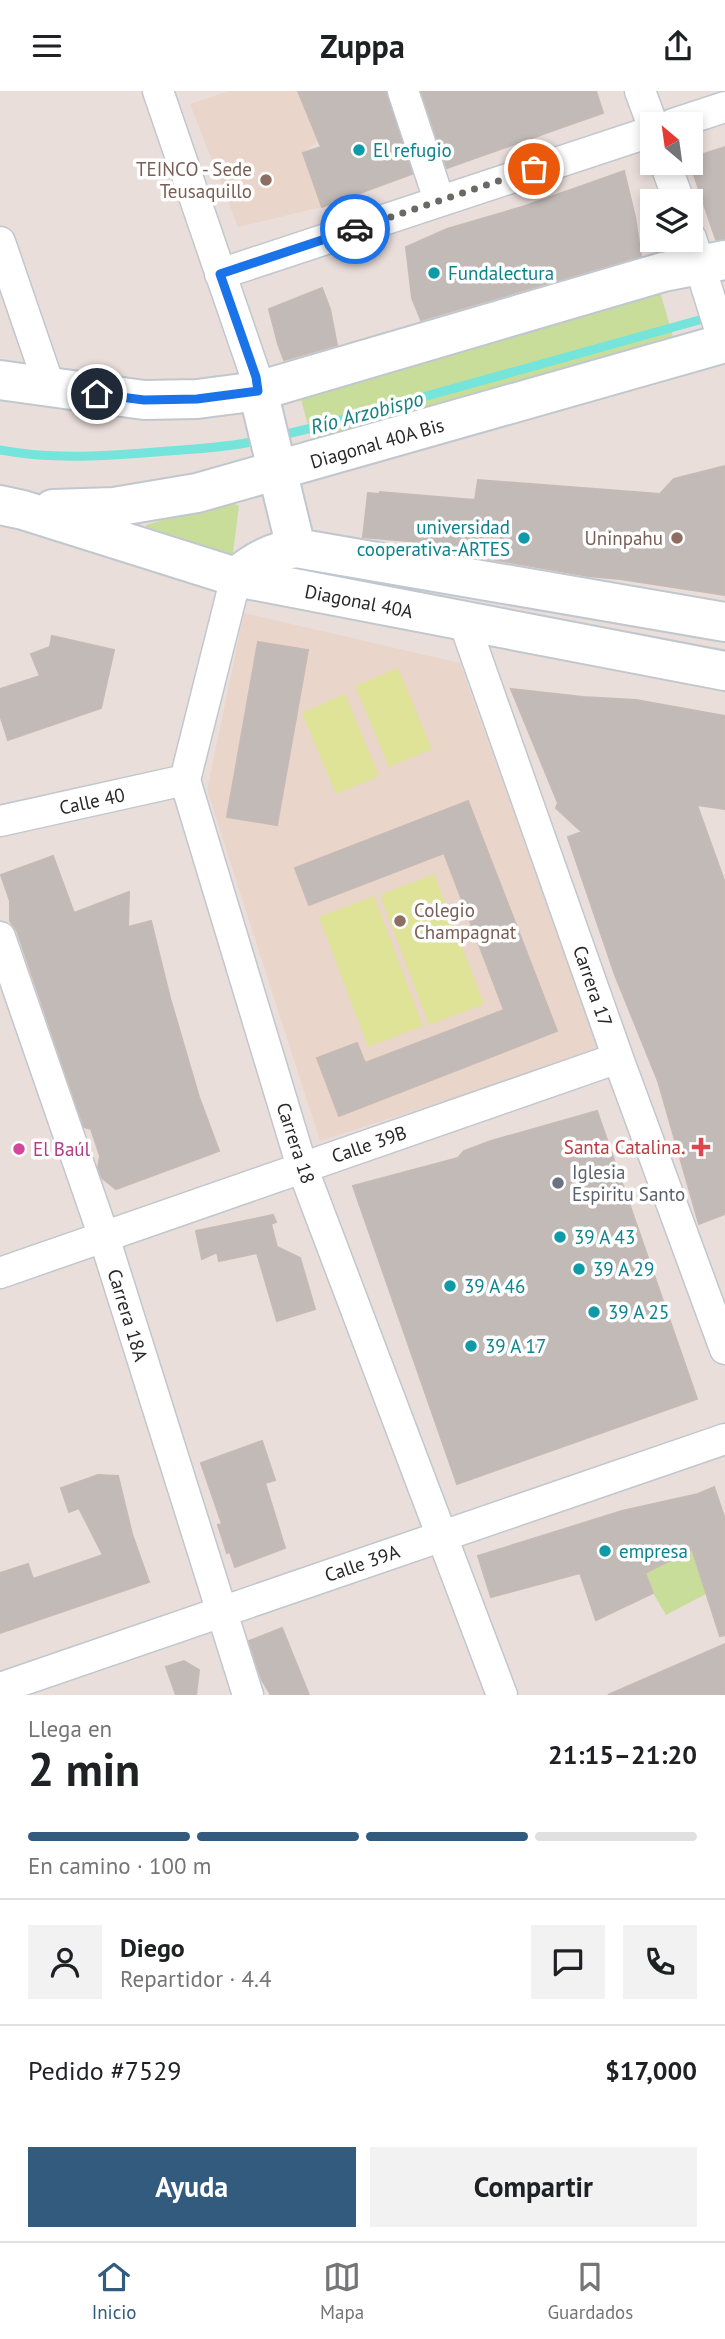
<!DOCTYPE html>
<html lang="es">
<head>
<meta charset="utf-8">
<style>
  body { margin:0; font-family:"PT Sans",sans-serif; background:#f2f2f2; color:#202124; height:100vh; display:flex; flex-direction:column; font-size:26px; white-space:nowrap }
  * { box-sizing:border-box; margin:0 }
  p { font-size:23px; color:#757577 }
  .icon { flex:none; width:38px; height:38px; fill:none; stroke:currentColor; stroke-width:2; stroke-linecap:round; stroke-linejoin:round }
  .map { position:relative; height:1604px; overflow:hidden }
  .drawer { display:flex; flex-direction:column; background:#fff; flex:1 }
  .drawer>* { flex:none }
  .needle { width:46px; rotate:331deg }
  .controls { position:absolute; left:640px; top:21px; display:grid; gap:14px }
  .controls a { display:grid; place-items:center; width:63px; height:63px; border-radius:0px; background:#fff; box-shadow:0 4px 10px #0003; font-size:35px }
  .pin { position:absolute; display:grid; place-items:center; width:60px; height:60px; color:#fff; margin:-30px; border:4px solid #fff; border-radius:50%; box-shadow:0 2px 7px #0007 }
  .courier { position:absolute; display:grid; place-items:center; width:70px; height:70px; margin:-35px; border:5px solid #1a73e8; border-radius:50%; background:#fff; color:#222; box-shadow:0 2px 9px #0007 }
  .head em { font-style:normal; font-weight:600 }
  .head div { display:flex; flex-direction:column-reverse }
  .head { display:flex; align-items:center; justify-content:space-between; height:119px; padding:0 28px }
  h1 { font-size:46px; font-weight:600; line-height:52px }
  .bar { display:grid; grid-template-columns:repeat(4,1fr); gap:10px 7px; align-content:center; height:84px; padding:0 28px }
  .bar i { height:9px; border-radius:5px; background:#e0e0e0 }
  .bar .selected { background:#325b7e }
  .bar p { grid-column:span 4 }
  .line { display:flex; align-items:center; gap:18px; padding:0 28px; border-top:2px solid #e0e0e0 }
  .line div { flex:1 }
  .round { display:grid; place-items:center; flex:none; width:74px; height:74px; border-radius:0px; background:#f2f2f2 }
  .action { display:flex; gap:14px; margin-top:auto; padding:14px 28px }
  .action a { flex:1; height:80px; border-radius:0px; background:#325b7e; color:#fff; font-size:28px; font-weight:600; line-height:80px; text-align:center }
  .action a+a { background:#f2f2f2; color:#202124 }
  header { display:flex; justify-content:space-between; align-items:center; height:91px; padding:0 28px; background:#fff; font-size:32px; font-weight:600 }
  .tabs { display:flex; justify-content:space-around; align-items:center; height:98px; border-top:2px solid #e0e0e0; background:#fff; font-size:19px; color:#757577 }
  .tabs a { display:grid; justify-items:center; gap:4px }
  .tabs .selected { color:#325b7e }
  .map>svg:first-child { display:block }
  .education { fill:#ead5cb }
  .green { fill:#c9dd9b }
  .pitch { fill:#dee398 }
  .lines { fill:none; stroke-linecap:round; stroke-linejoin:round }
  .stream { stroke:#75e4da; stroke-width:9 }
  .building { fill:#c2bab7; stroke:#c5bab5; stroke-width:2 }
  .street-casing { stroke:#c0c7ce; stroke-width:33 }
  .secondary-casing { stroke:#c0c7ce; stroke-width:42 }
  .street { stroke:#fff; stroke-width:30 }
  .secondary { stroke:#fff; stroke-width:38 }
  .done { stroke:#6c6867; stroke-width:7; stroke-dasharray:0 12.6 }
  .route { stroke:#1a73e8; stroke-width:9 }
  .culture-dot { fill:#0f9aa8; stroke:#fff; stroke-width:2.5 }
  .education-dot { fill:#8d6e63; stroke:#fff; stroke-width:2.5 }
  .health-dot { fill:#e0444e; stroke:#fff; stroke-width:2.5 }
  .hotel-dot { fill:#d1479c; stroke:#fff; stroke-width:2.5 }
  .worship-dot { fill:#6b7280; stroke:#fff; stroke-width:2.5 }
  .labels { text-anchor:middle; stroke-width:7; stroke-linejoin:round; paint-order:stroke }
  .culture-label { font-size:19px; fill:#0d838f; stroke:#fff; text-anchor:start }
  .education-label { font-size:19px; fill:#785e54; stroke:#fff; text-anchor:end }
  .street-label { font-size:19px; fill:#282828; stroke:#fff }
  .health-label { font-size:19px; fill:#be3a42; stroke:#fff; text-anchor:end }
  .hotel-label { font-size:19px; fill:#b23c85; stroke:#fff; text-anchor:start }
  .worship-label { font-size:19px; fill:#5b616d; stroke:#fff; text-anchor:start }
  .water-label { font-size:21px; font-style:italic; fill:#168280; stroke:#fff }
</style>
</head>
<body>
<header><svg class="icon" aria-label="menu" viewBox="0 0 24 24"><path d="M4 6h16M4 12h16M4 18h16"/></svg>Zuppa<svg class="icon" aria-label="share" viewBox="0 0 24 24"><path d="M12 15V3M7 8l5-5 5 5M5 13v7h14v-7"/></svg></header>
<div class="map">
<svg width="725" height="1604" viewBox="0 0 725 1604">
  <rect width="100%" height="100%" fill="#eadedb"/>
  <path class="education" d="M 229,0 L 298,0 L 318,50 L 303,62 L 322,116 L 238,136 L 190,13 Z
    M 244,522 L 460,572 L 599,960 L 320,1050 L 207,699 Z"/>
  <path class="green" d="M 659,197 L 674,249 L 313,353 L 299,301 Z
    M 228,410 L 239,415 L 233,462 L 220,467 L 147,438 L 146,434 Z
    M 692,1458 L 706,1503 L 666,1524 L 653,1502 L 645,1482 Z"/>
  <path class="pitch" d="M 398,577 L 432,658 L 389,676 L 355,595 Z
    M 345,603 L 379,685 L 336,703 L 302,622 Z
    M 434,783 L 484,913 L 429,934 L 380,804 Z
    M 374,805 L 423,935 L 368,956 L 319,826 Z"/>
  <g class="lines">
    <path class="stream" d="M 278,345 L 312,337 L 710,226
      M 0,359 C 52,369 102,365 155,361 C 190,358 226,357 261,349"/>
  </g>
  <path class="building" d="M 298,0 L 386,0 L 412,83 L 322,116 L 303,62 L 321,56 Z
    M 421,0 L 596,0 L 603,22 L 447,77 Z
    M 725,56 L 725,148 L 716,149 L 690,72 L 691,67 Z
    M 624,80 L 635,126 L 641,165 L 421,229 L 412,207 L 406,156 L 447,138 L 525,115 Z
    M 322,197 L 330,218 L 337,254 L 284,269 L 278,253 L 269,218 Z
    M 725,375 L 725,504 L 620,488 L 588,485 L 474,465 L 470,461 L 418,456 L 418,451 L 363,446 L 368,402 L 380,403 L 380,401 L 475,409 L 478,389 L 660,403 L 674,388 Z
    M 52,545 L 114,559 L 101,617 L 8,649 L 0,624 L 0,598 L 40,585 L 31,563 L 50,556 Z
    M 258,551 L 308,559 L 277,734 L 227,726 Z
    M 511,598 L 583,606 L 636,609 L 725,625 L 725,718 L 697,714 L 725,792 L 725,1123 L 699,1133 L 658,990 L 615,884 L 568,746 L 582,741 L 556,717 L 558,712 Z
    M 468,710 L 557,940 L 339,1025 L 317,967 L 357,952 L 365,972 L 504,919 L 444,762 L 309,814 L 295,777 Z
    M 53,765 L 74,822 L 129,801 L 128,836 L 151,830 L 170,907 L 199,1006 L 219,1060 L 116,1098 L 102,1087 L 98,1077 L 100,1065 L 91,1038 L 84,1036 L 17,840 L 10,830 L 10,810 L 1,784 Z
    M 597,1020 L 697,1308 L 457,1393 L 353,1095 L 458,1067 L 464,1060 L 491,1050 Z
    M 273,1124 L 276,1131 L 271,1133 L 277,1156 L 300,1167 L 315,1218 L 277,1230 L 257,1162 L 219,1170 L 217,1161 L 202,1168 L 196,1140 Z
    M 262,1350 L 275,1389 L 265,1392 L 285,1457 L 235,1476 L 230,1461 L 227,1462 L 218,1434 L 222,1433 L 201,1372 Z
    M 98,1384 L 118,1385 L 132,1443 L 149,1491 L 0,1542 L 0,1482 L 28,1473 L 33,1488 L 103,1464 L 79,1417 L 69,1421 L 61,1397 Z
    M 714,1396 L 725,1428 L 725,1544 L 720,1545 L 692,1458 L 645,1482 L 653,1502 L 596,1529 L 580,1482 L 491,1506 L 478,1465 L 622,1420 L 698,1403 Z
    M 282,1537 L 309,1604 L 271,1604 L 262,1589 L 249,1550 Z
    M 725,1553 L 725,1604 L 608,1604 Z
    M 184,1570 L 199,1579 L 196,1604 L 176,1604 L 166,1576 Z"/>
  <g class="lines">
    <g class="street-casing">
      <path id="street" d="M 158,0 L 256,286 L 258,300
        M 403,0 L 439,109
        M 640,0 L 653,35
        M 673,33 L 725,16
        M 665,72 L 679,110
        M 691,147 L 725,255
        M 0,151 L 50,297
        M 220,183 L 653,40
        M 236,486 L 185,689 L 302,1076 L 502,1604
        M 464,531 L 618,967 L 725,1258
        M 0,730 L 185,689
        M 0,846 L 104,1146 L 248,1604
        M 0,1182 L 618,967
        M 0,1597 L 725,1348"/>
    </g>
    <g class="secondary-casing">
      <path id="secondary" d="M 0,289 L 144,309 L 197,308 L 258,300 L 663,181 L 725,169
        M 258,300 L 296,457
        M 0,414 L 23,419 L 236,486 L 725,580
        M 53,418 L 114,416 L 197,402 L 725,252
        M 236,486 C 255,470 272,461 296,457 L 725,531"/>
    </g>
    <use href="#street" class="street"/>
    <use href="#secondary" class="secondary"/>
  </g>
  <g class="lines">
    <path class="done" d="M 355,138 L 534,78"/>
    <path class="route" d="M 97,303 L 144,309 L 197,308 L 258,300 L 256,286 L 220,183 L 355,138"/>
  </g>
  <g class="culture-dot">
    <circle cx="359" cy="59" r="7"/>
    <circle cx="434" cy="182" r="7"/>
    <circle cx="524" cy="447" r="7"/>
    <circle cx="560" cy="1146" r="7"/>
    <circle cx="579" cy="1178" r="7"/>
    <circle cx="450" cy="1195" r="7"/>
    <circle cx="594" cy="1221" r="7"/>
    <circle cx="471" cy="1255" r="7"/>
    <circle cx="605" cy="1460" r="7"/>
  </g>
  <g class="education-dot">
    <circle cx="266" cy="89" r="7"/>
    <circle cx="677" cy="447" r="7"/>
    <circle cx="400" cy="830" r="7"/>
  </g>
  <path class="health-dot" d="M697.5 1045.5h7v7h7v7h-7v7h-7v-7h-7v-7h7z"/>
  <circle class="hotel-dot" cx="19" cy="1058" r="7"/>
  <circle class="worship-dot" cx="558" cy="1092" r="7"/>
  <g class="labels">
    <g class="culture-label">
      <text x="373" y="66">El refugio</text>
      <text x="448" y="189">Fundalectura</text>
      <text x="510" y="443" text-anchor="end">universidad<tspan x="510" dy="22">cooperativa-ARTES</tspan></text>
      <text x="574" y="1153">39 A 43</text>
      <text x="593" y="1185">39 A 29</text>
      <text x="464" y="1202">39 A 46</text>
      <text x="608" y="1228">39 A 25</text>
      <text x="485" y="1262">39 A 17</text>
      <text x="619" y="1467">empresa</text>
    </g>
    <g class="education-label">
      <text x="252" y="85">TEINCO - Sede<tspan x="252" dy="22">Teusaquillo</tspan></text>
      <text x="663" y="454">Uninpahu</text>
      <text x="414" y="826" text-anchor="start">Colegio<tspan x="414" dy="22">Champagnat</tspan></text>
    </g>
    <g class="street-label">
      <text transform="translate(377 352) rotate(-16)" y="7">Diagonal 40A Bis</text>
      <text transform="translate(359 510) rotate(11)" y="7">Diagonal 40A</text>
      <text transform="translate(92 710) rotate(-12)" y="7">Calle 40</text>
      <text transform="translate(593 895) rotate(71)" y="7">Carrera 17</text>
      <text transform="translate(296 1052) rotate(72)" y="7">Carrera 18</text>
      <text transform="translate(369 1053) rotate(-19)" y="7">Calle 39B</text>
      <text transform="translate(128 1224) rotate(73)" y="7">Carrera 18A</text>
      <text transform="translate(362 1472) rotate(-19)" y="7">Calle 39A</text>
    </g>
    <g class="health-label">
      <text x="685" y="1063">Santa Catalina.</text>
    </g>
    <g class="hotel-label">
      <text x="33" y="1065">El Baúl</text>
    </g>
    <g class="worship-label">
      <text x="572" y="1088">Iglesia<tspan x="572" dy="22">Espiritu Santo</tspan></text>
    </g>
    <g class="water-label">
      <text transform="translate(367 322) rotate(-15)" y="7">Río Arzobispo</text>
    </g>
  </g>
</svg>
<div class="controls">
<a><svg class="needle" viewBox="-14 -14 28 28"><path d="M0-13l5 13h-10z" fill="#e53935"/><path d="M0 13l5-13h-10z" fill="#757577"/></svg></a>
<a><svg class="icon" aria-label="layers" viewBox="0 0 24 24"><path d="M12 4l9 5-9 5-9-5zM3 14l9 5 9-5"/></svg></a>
</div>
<div class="pin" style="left:534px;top:78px;background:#ea580c"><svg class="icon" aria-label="bag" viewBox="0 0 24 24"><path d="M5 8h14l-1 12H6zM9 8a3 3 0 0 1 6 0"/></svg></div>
<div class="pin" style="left:97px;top:303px;background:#1f2937"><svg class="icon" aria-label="home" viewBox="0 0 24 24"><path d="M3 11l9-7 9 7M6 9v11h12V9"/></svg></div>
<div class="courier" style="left:355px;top:138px"><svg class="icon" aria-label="car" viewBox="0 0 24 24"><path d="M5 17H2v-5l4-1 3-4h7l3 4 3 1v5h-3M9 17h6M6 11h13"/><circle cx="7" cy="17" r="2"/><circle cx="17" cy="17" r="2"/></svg></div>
</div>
<section class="drawer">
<div class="head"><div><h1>2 min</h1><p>Llega en</p></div><em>21:15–21:20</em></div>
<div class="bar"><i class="selected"></i><i class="selected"></i><i class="selected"></i><i></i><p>En camino · 100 m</p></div>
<div class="line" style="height:126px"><a class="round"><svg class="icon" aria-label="person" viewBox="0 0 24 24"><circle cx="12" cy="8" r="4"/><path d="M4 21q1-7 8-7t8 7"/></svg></a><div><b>Diego</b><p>Repartidor · 4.4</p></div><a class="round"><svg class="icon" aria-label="chat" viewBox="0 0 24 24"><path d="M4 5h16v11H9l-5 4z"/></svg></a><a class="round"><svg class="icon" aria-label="phone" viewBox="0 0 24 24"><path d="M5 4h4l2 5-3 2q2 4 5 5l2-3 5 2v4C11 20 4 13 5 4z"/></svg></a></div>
<div class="line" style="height:91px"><div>Pedido #7529</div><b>$17,000</b></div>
<div class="action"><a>Ayuda</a><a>Compartir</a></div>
</section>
<nav class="tabs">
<a class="selected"><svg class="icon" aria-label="home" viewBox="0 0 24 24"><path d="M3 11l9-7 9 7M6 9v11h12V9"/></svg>Inicio</a>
<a><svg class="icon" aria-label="map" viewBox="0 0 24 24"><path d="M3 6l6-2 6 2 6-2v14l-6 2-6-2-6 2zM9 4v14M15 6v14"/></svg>Mapa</a>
<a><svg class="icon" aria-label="saved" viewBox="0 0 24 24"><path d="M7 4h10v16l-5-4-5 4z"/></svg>Guardados</a>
</nav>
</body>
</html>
